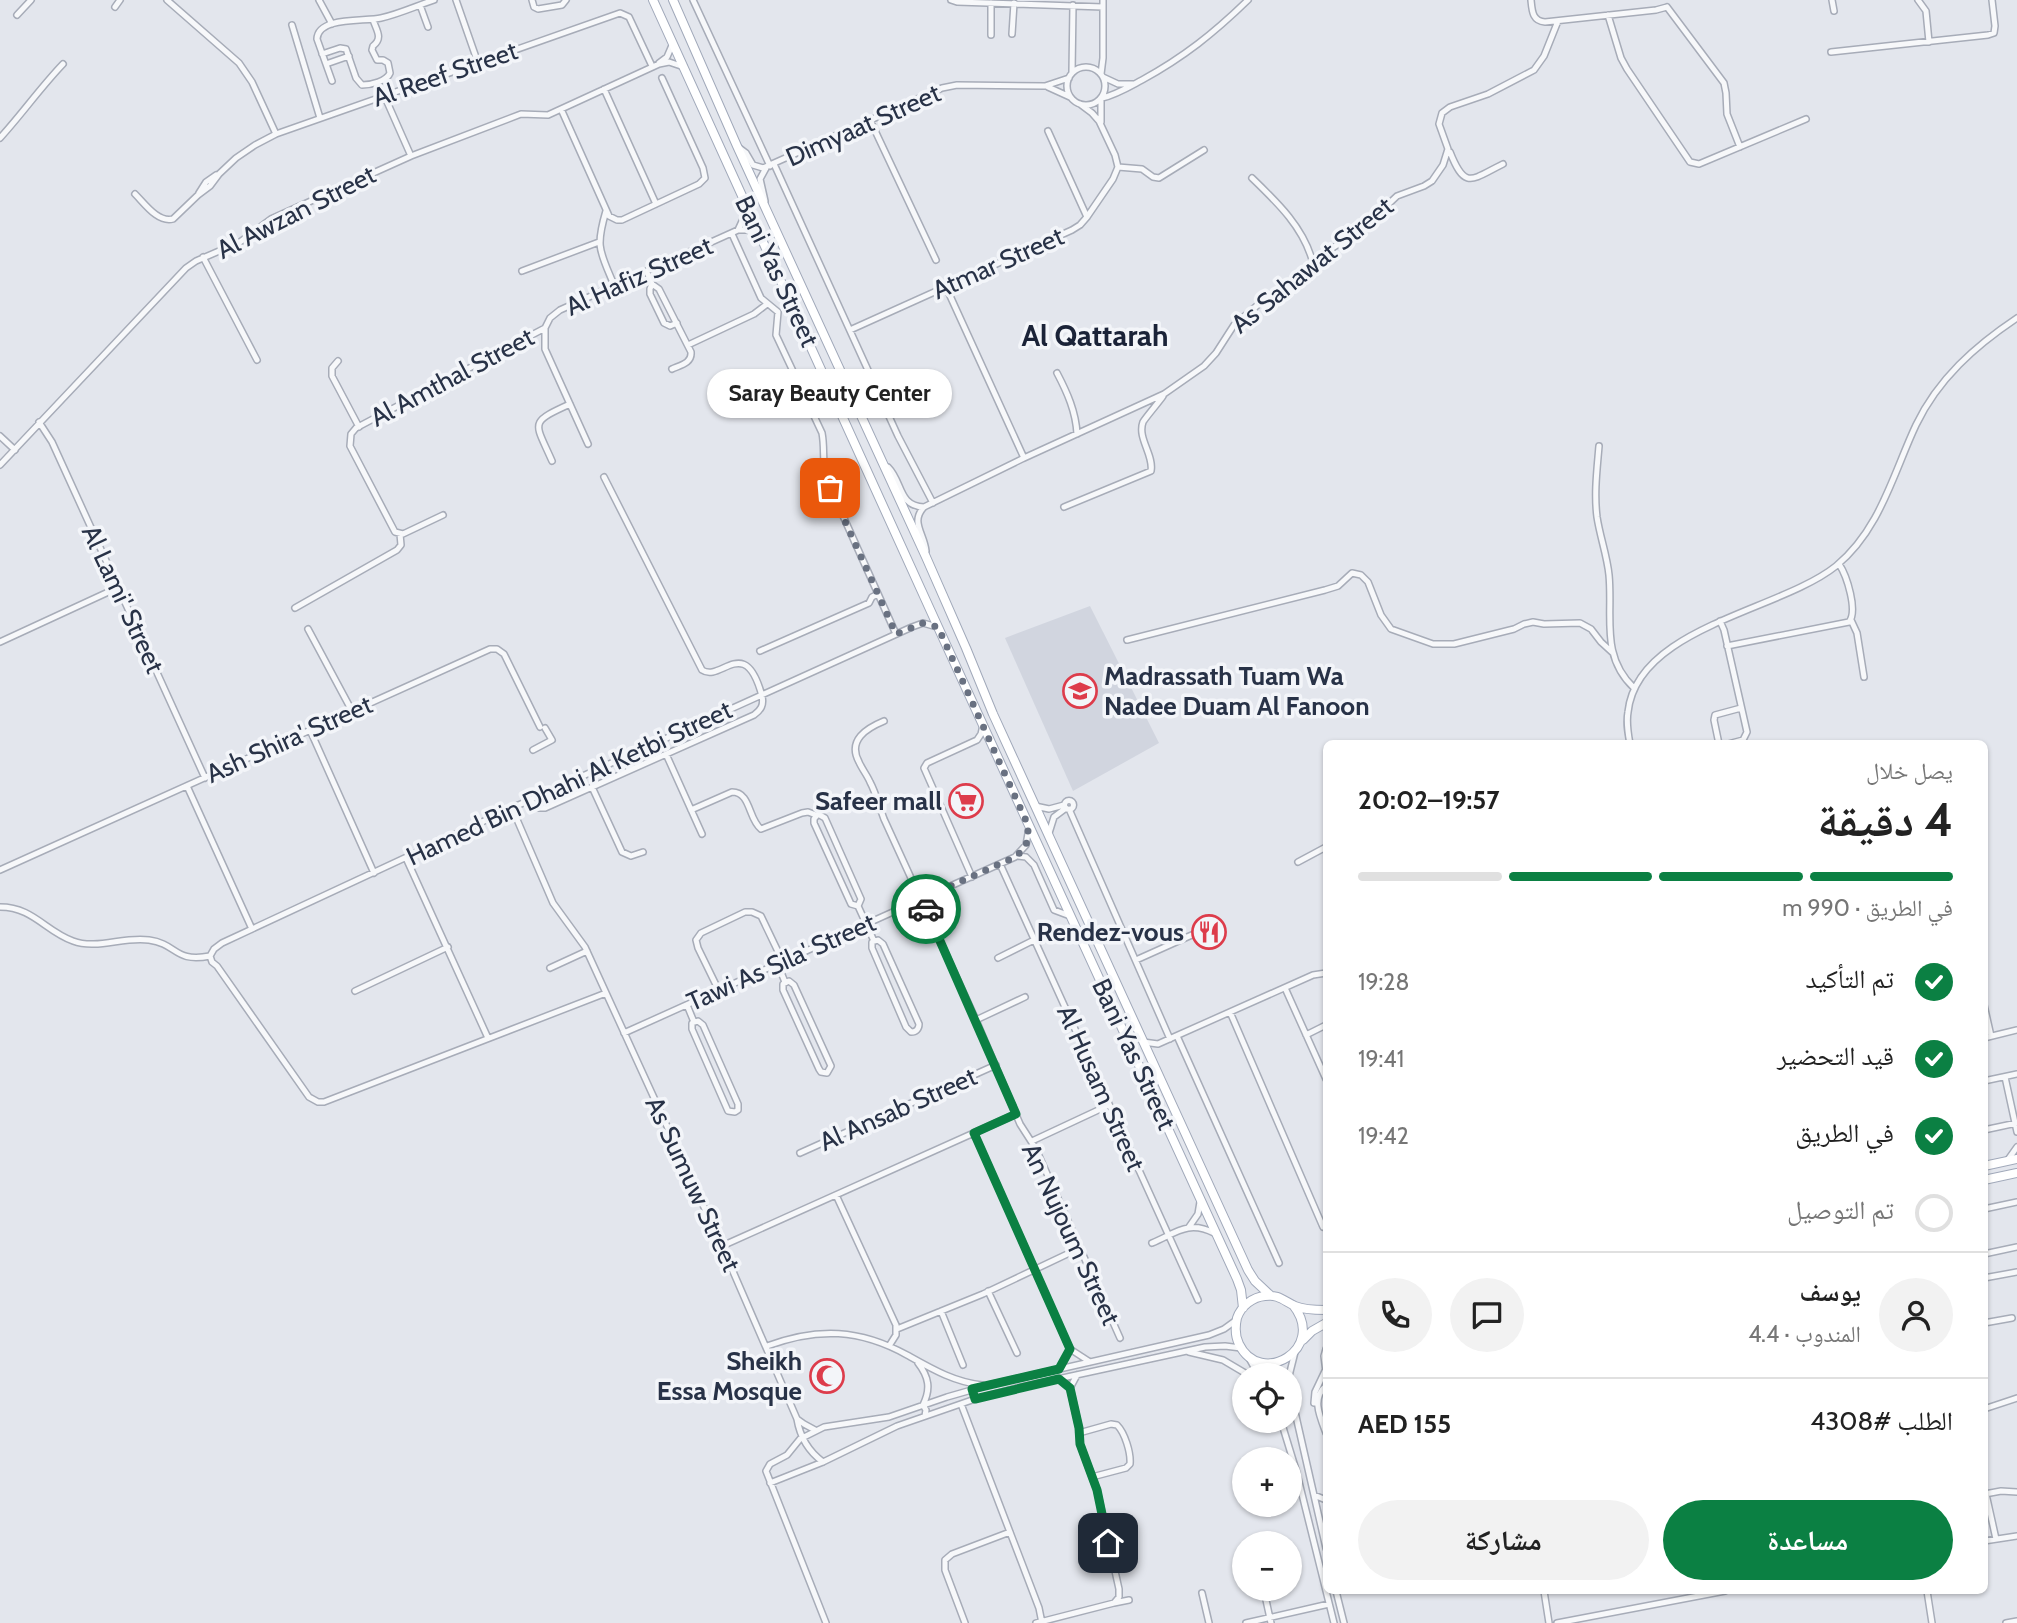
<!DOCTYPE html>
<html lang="ar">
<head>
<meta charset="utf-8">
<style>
  body { margin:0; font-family:Cabin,"Noto Naskh Arabic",sans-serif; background:#f2f2f2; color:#222; direction:rtl; height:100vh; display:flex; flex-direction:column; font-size:26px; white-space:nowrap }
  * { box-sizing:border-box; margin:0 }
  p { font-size:23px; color:#767676 }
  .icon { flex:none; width:38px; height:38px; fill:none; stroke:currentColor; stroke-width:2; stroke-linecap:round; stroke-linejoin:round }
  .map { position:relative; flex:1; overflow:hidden; direction:ltr }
  .panel { position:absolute; left:1323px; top:740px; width:665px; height:854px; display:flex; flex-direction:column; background:#fff; border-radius:10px; box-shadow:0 2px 5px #0004; direction:rtl }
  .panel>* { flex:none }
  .buttons { position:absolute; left:1232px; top:1363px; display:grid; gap:14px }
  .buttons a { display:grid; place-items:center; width:70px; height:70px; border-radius:50%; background:#fff; box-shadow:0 2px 5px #0004; font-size:35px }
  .pin { position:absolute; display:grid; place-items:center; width:60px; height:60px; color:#fff; margin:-30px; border-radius:14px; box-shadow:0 4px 10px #0006 }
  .courier { position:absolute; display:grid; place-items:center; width:70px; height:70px; margin:-35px; border:5px solid #0b8043; border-radius:50%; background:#fff; color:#222; box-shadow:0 2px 9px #0007 }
  .bubble { position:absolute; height:49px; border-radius:24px; background:#fff; box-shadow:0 2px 5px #0004; font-size:23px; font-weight:700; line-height:49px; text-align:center; direction:rtl }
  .overview em { font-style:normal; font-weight:700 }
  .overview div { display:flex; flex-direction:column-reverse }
  .overview { display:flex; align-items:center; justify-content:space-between; height:119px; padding:0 35px }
  h1 { font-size:46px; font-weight:700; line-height:52px }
  .bar { display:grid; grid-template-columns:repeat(4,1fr); gap:10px 7px; align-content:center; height:84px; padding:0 35px }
  .bar i { height:9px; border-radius:5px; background:#e0e0e0 }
  .bar .active { background:#0b8043 }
  .bar p { grid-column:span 4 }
  .line { display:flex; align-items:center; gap:18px; padding:0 35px; border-top:2px solid #e0e0e0 }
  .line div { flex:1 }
  .round { display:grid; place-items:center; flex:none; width:74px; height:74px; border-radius:37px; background:#f2f2f2 }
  ol { padding:0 35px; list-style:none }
  li { display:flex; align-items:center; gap:21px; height:77px }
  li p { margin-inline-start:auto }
  li .icon { padding:7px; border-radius:50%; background:#0b8043; color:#fff; stroke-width:4 }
  li:last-child { color:#767676 }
  li i { width:38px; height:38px; border:4px solid #e0e0e0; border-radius:50% }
  .action { display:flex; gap:14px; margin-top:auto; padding:14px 35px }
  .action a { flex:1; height:80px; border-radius:42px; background:#0b8043; color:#fff; font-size:28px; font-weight:700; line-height:80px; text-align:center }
  .action a+a { background:#f2f2f2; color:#222 }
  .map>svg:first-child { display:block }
  .built { fill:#d1d5df }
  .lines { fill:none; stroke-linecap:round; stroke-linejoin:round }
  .street-casing { stroke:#a7acb8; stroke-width:8 }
  .primary-casing { stroke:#a1a9ba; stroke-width:10 }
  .street { stroke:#f7f8fa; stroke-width:5 }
  .primary { stroke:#fff; stroke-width:8 }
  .done { stroke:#697181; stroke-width:7; stroke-dasharray:0 12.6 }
  .route { stroke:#0b8043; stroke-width:9 }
  .labels { text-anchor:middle; stroke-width:7; stroke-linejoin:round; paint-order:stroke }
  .street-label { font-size:26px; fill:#283247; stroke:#f3f5f9 }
  .poi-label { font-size:26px; font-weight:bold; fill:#283247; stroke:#f3f5f9; text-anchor:end }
  .quarter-label { font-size:30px; font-weight:bold; fill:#1b2338; stroke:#f3f5f9 }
</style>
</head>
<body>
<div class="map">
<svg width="2017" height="1623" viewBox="0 0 2017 1623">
  <rect width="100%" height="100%" fill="#e3e6ed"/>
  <path class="built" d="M 1090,606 L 1159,743 L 1073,791 L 1005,638 Z"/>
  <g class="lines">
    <g class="street-casing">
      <path id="street" d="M 167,0 L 239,63 L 252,82 L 276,134
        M 319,0 L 332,24
        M 456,0 L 478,63
        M 532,0 L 534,7 L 538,9 L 562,5 L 566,0
        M 693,0 L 770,166
        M 951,0 L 957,2 L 1103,7
        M 1531,0 C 1532,10 1532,21 1545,22 L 1656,10 L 1667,7
        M 1832,0 L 1834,11
        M 1918,0 L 1926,11 L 1929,42
        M 420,5 L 428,27
        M 115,7 L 120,0
        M 1667,7 L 1724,83 L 1726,93 L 1727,114 L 1740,147
        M 17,15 L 31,0
        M 1608,15 L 1621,58 L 1627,69 L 1690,162 L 1699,164 L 1806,119
        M 292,25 L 320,118
        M 1012,34 L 1014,3
        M 991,35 L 991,3
        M 1831,52 L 1988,35 L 1994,33 L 1995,26 L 1992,0
        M 322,54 L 340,48 L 346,49 L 356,78 L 362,85 C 371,85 387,81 390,73 L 388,63 L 383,60 L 377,60 L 372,50 L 373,46 C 383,38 377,31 373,20
        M 659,63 L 667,57 L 673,43
        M 326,64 L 349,56
        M1067 86a19 19 0 1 1 38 0a19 19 0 1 1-38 0Z
        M 1072,72 L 1073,5
        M 1101,74 L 1103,58 L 1103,0
        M 1103,77 L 1118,84 L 1133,84
        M 332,81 L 317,39 C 318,16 365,22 381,18 C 399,14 416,6 434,0
        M 1048,87 L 1070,97
        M 604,89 L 656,204
        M 384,95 L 411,156
        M 1102,98 C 1116,95 1129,87 1142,80 C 1184,57 1214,33 1248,0
        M 1101,99 L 1101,122
        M 561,109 L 609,216 L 617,220 L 622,220 L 699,184 L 705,178 L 703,168 L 662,78
        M 870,120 L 936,260
        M 1048,131 L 1087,217
        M 0,138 C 22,114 40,88 63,64
        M 738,147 L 746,153 L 753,165 L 763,168 L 942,88 L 957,85 L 1045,86 L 1069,78
        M 1450,152 C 1465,190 1471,180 1503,164
        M 774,164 L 898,436 L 933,503
        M 1118,167 L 1142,169 L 1153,177 L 1159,178 L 1204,150
        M 1252,178 C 1278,203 1304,228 1313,263
        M 199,193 L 206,182 L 216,175
        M 135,194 C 145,204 158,223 173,219 L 198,195 L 210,186 L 219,174 L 236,158 L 255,145 L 276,134 L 620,13 L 629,17 L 652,66
        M 765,201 L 760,179 L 766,168
        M 606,211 C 595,248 600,251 614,285
        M 738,230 L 744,217 L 746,207
        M 732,234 L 761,298 L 778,312 L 776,335 L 822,433 C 825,448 822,463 826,478 L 896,634
        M 203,257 L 257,360
        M 522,271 L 599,242
        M 647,272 L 652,284 L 659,289 L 691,352 C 692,363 681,365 672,369
        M 652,284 L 650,289 L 650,294 L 664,323 L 670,326 L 677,323
        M 946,287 L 1024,458
        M 850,330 L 1072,230 L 1080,225 L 1087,217 L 1113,179 L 1118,167 L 1115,155 L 1099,121 L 1092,113 L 1080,104
        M 688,345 L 754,314 L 767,304
        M 338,361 L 332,368 L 332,376 L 359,427
        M 1057,373 C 1067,392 1076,412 1077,434
        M 39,422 L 52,442 L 205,778
        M 0,436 L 15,450
        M 588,444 L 545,349 L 545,328 L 550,318 L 560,310 L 738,230 L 747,230 L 761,235
        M 1599,446 C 1597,470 1594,493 1597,517 C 1600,537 1607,555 1609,575 C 1613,616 1600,656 1634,688
        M 552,461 C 535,422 528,423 570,404
        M 0,465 L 186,268 L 196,261 L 240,242 L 271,219 L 411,156 L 521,114 L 548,115 L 659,64 L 669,62 L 684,67
        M 884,467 L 888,467 C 903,482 898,506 924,507
        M 1064,507 L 1151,471 C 1154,455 1137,438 1143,422 C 1146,417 1159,402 1163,396
        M 443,515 L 403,534 L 395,532 L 350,446 L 351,434 L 356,428 L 545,328
        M 926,551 C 924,533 910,522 924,507 L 1024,458 L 1164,394 L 1204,366 L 1216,353 L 1234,325 L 1266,298 L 1304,274 L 1320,256 L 1362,229 L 1397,196 L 1424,186 L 1432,181 L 1443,165 L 1448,149 L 1439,124 L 1442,113 L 1450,107 L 1488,94 L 1534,70 L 1544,56 L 1558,21
        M 295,608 L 397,550 L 401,545 L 400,534
        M 1851,620 L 1857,633 L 1864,677
        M 1720,621 L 1724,630 L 1747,732 L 1743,740 L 1728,744
        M 308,629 L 352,711
        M 1127,640 L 1325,590 L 1338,586 L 1352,573 L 1361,575 L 1368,582 L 1381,615 L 1391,629 L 1433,644 L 1454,644 L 1514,629 L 1524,624 L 1533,622 L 1544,624 L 1580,623 L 1591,629 L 1601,642 L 1613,653
        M 0,642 L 117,588
        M 1727,646 L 1849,622 C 1858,611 1847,576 1839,564
        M 760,651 L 869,603 L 872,597 L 878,594
        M 884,721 C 867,728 847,740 859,762 C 862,769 867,775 870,782 C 876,793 879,806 884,819 L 976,1020 L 1020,1124 L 1036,1149 L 1120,1338
        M 310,730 L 374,873
        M 1630,744 C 1628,733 1626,723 1628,712 C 1637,627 1780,611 1836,566 C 1880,530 1893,474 1916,425 C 1938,379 1975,346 2017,318
        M 1719,744 L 1714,720 L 1715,715 L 1741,708
        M 533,750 L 552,740 L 545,728
        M 666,754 L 702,834
        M 187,786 L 252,929
        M 592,787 L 622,852 L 631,856 L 643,852
        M 530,800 L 538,808 L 545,808 L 754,715 C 761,710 764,705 762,696 C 745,633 721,683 702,670 L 604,477
        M1064.5 805a4.5 4.5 0 1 1 9 0a4.5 4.5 0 1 1-9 0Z
        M 1035,806 L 1049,809 L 1064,805
        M 512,808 L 553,903 L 585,947 L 725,1253 L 797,1419 C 800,1437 808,1451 823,1462
        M 1069,809 L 1170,1039
        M 691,810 L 732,792 C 751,792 748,819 761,829 L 802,813 L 808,812 L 816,815
        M 818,814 L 825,818 L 861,899 L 858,906 L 851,904 L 814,823 L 814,819 Z
        M 1049,833 L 1054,817 L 1066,808
        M 1018,856 L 1026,857 L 1034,865 L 1054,910 L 1070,916
        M 406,858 L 488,1038
        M 1298,862 L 1326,847
        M 1000,864 L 1198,1300
        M 0,870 L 490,649 L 497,649 L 504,654 L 540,727
        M 972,877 L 924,768 L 927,763 L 977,740 L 981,734 L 983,725
        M 858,906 L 874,941
        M 0,907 C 33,907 45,931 73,941 C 97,950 124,936 149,940 C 178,944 174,963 210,956
        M 878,940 L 883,944 L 919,1024 C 919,1029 916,1032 911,1032 L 906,1027 L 872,948 L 872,942 Z
        M 998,958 L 1034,940
        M 1136,960 L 1194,934
        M 778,965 L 785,982
        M 550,968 L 587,951
        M 789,981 L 794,985 L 831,1066 L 827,1073 L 821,1072 L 819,1069 L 783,990 L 783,984 Z
        M 1285,988 L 1326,1079
        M 355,991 L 448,947
        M 719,991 L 698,948 L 696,940 L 701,933 L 745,912 L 752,912 L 761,916 L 783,962
        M 606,993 L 324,1102 L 318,1102 L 309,1097 L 217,966 L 212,962 L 210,956 L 214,949 L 222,943 L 512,808 L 912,627 L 923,623 L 937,627
        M 687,1005 L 694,1022
        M 1984,1005 L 1991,1036
        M 1230,1012 L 1323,1227
        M 976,1020 L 1025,997
        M 698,1021 L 703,1025 L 738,1104 L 738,1110 L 735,1112 L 728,1111 L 692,1029 L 692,1023 Z
        M 624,1033 L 1015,857 L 1026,845 L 1029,828
        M 1306,1035 L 1326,1025
        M 1177,1036 L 1279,1263
        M 1984,1038 L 2017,1030
        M 1143,1042 L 1158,1044 L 1313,975 L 1326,973
        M 2005,1077 L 2017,1132
        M 1984,1081 L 2017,1074
        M 1984,1130 L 2017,1123
        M 974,1133 L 1070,1349 L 1090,1362
        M 1032,1141 L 1109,1105
        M 800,1153 L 996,1065
        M 2007,1161 L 2017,1147
        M 836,1195 L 896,1325 L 896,1335 L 889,1346
        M 1984,1209 L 2017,1202
        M 1189,1227 L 1198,1214 L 1200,1202
        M 1152,1243 C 1176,1233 1188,1220 1214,1233
        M 722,1246 L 1016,1114
        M 1984,1254 L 2017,1247
        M 1984,1278 L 2017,1272
        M 988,1291 L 1017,1353
        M 941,1311 L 963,1365
        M 1984,1323 L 2012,1318
        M 897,1329 L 983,1294 L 1080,1248
        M 767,1346 C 818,1327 860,1329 907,1355 C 932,1369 954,1382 982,1385
        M 1189,1352 L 1223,1360 L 1250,1376
        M 1249,1358 L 1259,1376
        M 918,1363 C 929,1377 931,1389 923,1405 L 926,1410 L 925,1416
        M 1060,1368 L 1070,1349
        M 1326,1372 L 1324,1356 L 1326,1349
        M 1289,1376 L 1295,1352
        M 1326,1386 C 1311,1398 1320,1417 1326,1433
        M 1290,1390 L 1326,1548
        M 1314,1403 L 1315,1392 L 1325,1371
        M 961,1404 L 1039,1608 L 1042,1623
        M 1984,1409 L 2017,1398
        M 797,1419 L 804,1424 L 815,1430
        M 1281,1421 L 1296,1470 L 1334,1623
        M 1079,1433 L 1111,1424 L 1117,1425 C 1125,1433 1131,1453 1130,1464 L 1126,1468 L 1092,1477
        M 770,1483 L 823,1462 L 897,1426 L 975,1399 L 1016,1388 L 1205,1347 L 1225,1346 L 1241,1348
        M 1985,1494 L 2001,1491 L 2017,1492
        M 1986,1494 L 1996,1539
        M 1314,1495 L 1326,1500
        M 1984,1541 L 2017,1536
        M 1264,1591 L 1271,1623
        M 1336,1591 L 1344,1623
        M 1544,1591 L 1549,1623
        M 1927,1591 L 1932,1623
        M 1202,1593 L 1209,1623
        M 1114,1603 L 1129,1600
        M 826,1623 L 766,1471 L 770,1464 L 787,1455 L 800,1439 L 824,1427 L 889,1417 L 947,1397 L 989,1385 L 1209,1335 L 1224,1329 L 1235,1321
        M 965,1623 L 945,1570 L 945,1560 L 952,1554 L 1010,1532
        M 1036,1623 L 1114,1603 L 1119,1597 L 1119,1589 L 1097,1490 L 1080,1444 L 1079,1428 L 1070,1388 L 1077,1375
        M 1246,1623 L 1329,1604
        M 1557,1623 L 1725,1591
        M 2006,1623 L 2017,1621"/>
    </g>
    <g class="primary-casing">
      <path id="primary" d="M 653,0 L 938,627 L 1237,1279 L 1241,1290 L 1243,1308
        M 673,0 L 737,146 L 926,557 L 966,648 L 993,714 L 1248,1270 L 1255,1281 L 1270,1295
        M 1984,1166 L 2017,1159
        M 1984,1180 L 2017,1173
        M 1293,1305 C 1328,1349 1260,1388 1239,1344 C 1235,1336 1235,1327 1237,1318 C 1241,1306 1253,1297 1265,1296 C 1278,1294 1284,1301 1295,1306 C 1304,1310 1316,1310 1326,1310
        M 1303,1340 L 1312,1331 L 1326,1323"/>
    </g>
    <use href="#street" class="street"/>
    <use href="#primary" class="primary"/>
  </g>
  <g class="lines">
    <path class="done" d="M 830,488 L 896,634 L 923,623 L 938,627 L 1028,825 L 1028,840 L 1023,850 L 1015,857 L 922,899 L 926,909"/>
    <path class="route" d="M 926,909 L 1016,1114 L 974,1133 L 1070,1349 L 1059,1369 L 972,1389 L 975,1399 L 1059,1379 L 1070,1388 L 1079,1428 L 1080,1444 L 1097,1490 L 1108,1543"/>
  </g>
  <defs>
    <g id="school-ring" transform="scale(1.75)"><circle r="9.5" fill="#f3f5f9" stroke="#dd3c4b" stroke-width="1.5"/><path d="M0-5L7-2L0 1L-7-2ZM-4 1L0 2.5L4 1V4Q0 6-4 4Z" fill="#dd3c4b"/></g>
    <g id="supermarket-ring" transform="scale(1.75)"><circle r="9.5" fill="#f3f5f9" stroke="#dd3c4b" stroke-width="1.5"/><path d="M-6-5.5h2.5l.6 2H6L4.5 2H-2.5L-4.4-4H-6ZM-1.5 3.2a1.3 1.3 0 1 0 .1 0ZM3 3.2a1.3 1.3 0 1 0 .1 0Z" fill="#dd3c4b"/></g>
    <g id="restaurant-ring" transform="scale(1.75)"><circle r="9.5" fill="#f3f5f9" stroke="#dd3c4b" stroke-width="1.5"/><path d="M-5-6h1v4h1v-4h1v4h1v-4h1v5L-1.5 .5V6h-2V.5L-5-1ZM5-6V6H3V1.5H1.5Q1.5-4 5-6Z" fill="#dd3c4b"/></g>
    <g id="mosque-ring" transform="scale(1.75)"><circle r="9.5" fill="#f3f5f9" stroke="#dd3c4b" stroke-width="1.5"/><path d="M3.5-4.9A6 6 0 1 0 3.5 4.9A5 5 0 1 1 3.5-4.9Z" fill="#dd3c4b"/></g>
  </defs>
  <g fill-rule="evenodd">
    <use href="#school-ring" x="1080" y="691"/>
    <use href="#supermarket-ring" x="966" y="801"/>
    <use href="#restaurant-ring" x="1209" y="932"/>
    <use href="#mosque-ring" x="827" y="1376"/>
  </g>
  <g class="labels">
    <g class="street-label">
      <text transform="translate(445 74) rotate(-19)" y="9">Al Reef Street</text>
      <text transform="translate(863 125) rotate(-24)" y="9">Dimyaat Street</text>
      <text transform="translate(296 212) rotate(-27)" y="9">Al Awzan Street</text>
      <text transform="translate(998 263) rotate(-24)" y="9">Atmar Street</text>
      <text transform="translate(1312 265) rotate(-39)" y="9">As Sahawat Street</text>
      <text transform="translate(777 271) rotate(65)" y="9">Bani Yas Street</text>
      <text transform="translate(639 276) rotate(-24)" y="9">Al Hafiz Street</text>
      <text transform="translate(452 377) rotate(-28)" y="9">Al Amthal Street</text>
      <text transform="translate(123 599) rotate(65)" y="9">Al Lami' Street</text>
      <text transform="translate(289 739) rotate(-24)" y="9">Ash Shira' Street</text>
      <text transform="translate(569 783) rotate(-25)" y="9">Hamed Bin Dhahi Al Ketbi Street</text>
      <text transform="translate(781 962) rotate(-24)" y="9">Tawi As Sila' Street</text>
      <text transform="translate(1134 1054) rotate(65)" y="9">Bani Yas Street</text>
      <text transform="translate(1101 1088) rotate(66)" y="9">Al Husam Street</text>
      <text transform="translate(898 1109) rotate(-24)" y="9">Al Ansab Street</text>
      <text transform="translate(693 1184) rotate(65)" y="9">As Sumuw Street</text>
      <text transform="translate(1071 1234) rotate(65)" y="9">An Nujoum Street</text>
    </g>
    <g class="poi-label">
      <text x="1104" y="685" text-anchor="start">Madrassath Tuam Wa<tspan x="1104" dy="30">Nadee Duam Al Fanoon</tspan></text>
      <text x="942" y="810">Safeer mall</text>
      <text x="1184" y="941">Rendez-vous</text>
      <text x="802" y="1370">Sheikh<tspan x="802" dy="30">Essa Mosque</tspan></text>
    </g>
    <g class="quarter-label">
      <text x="1095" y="346">Al Qattarah</text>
    </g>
  </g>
</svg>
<div class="buttons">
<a><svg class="icon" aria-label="locate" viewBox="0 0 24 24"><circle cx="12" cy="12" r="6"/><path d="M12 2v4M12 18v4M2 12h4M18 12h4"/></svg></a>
<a>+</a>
<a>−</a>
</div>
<div class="pin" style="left:830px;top:488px;background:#ea580c"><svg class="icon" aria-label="bag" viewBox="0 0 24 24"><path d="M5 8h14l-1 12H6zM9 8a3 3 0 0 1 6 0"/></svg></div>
<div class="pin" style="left:1108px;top:1543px;background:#1f2937"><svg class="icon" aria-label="home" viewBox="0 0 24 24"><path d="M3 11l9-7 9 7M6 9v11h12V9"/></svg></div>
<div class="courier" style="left:926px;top:909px"><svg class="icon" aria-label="car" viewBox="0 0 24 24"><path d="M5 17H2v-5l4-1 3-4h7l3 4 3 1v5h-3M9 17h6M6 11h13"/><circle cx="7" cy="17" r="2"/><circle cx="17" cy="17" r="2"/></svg></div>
<div class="bubble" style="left:707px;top:369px;width:245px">Saray Beauty Center</div>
<section class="panel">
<div class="overview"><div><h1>4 دقيقة</h1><p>يصل خلال</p></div><em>19:57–20:02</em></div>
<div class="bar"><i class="active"></i><i class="active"></i><i class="active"></i><i></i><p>في الطريق · 990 m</p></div>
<ol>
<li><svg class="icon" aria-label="check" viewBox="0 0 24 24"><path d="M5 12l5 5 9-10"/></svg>تم التأكيد<p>19:28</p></li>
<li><svg class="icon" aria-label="check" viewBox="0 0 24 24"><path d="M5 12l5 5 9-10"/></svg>قيد التحضير<p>19:41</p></li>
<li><svg class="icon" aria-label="check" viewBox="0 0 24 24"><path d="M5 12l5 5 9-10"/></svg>في الطريق<p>19:42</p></li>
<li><i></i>تم التوصيل</li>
</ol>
<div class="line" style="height:126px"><a class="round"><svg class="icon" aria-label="person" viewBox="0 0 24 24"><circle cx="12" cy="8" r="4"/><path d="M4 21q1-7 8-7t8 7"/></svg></a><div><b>يوسف</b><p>المندوب · 4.4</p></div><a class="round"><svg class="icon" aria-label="chat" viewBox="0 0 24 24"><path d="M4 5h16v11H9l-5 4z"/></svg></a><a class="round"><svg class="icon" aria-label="phone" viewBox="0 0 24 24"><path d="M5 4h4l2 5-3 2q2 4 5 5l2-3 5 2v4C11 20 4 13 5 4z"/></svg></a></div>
<div class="line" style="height:91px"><div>الطلب #4308</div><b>AED 155</b></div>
<div class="action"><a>مساعدة</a><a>مشاركة</a></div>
</section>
</div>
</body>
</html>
